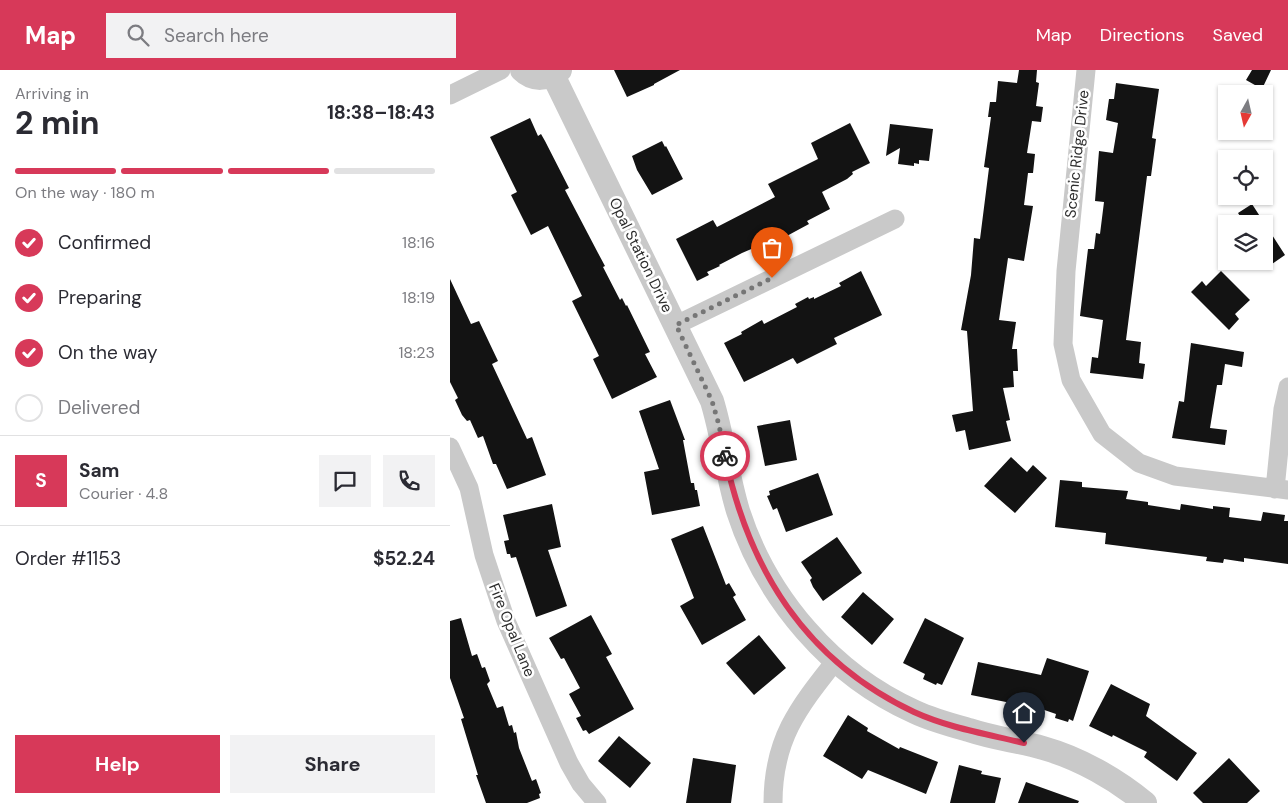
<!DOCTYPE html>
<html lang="en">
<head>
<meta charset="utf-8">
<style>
  body { margin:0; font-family:"DM Sans",sans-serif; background:#f2f2f3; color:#2b2b33; height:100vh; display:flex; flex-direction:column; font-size:19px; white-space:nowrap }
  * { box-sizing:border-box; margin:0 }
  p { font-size:16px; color:#7c7c81 }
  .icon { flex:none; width:28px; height:28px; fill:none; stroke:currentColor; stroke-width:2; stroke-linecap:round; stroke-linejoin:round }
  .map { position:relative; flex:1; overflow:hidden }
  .side { display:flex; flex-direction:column; background:#fff; width:450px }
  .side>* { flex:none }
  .needle { width:32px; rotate:188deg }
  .controls { position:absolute; left:768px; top:15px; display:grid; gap:10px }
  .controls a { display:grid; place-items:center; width:55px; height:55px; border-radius:0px; background:#fff; box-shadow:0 1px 4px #0004; font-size:25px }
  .pin { position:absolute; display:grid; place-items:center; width:42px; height:42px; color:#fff; margin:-51px -21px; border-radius:50% 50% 50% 0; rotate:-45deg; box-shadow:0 0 5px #0007 }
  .pin .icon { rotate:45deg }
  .courier { position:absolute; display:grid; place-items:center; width:50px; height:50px; margin:-25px; border:4px solid #d73959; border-radius:50%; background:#fff; color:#222; box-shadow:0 1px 6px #0007 }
  .overview em { font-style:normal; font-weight:700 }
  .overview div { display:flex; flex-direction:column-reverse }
  .overview { display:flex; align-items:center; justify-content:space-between; height:85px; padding:0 15px }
  h1 { font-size:32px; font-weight:700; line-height:38px }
  .bar { display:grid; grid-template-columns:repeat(4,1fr); gap:8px 5px; align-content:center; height:60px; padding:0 15px }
  .bar i { height:6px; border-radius:4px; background:#e1e1e2 }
  .bar .selected { background:#d73959 }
  .bar p { grid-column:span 4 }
  .line { display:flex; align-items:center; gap:12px; padding:0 15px; border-top:1px solid #e1e1e2 }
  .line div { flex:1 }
  .round { display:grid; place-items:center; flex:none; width:52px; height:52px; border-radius:0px; background:#f2f2f3 }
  ol { padding:0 15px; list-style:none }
  li { display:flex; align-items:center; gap:15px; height:55px }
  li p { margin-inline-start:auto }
  li .icon { padding:5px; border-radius:50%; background:#d73959; color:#fff; stroke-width:4 }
  li:last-child { color:#7c7c81 }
  li i { width:28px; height:28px; border:2px solid #e1e1e2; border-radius:50% }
  .action { display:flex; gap:10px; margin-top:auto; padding:10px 15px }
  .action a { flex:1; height:58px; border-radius:0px; background:#d73959; color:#fff; font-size:20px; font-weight:700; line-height:58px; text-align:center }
  .action a+a { background:#f2f2f3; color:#2b2b33 }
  header { display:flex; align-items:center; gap:30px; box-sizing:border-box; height:70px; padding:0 25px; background:#d73959; color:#fff }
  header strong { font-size:24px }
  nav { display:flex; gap:28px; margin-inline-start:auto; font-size:18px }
  .search { width:350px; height:45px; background:#f2f2f3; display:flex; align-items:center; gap:12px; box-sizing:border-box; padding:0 18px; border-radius:0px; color:#7c7c81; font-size:19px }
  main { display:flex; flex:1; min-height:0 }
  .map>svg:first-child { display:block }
  .building { fill:#131313 }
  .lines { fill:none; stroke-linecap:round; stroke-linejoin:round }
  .minor { stroke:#c9c9c9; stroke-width:19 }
  .tertiary { stroke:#c9c9c9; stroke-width:24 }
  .done { stroke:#767676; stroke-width:5; stroke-dasharray:0 9 }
  .route { stroke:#d73959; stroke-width:6 }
  .labels { text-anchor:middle; stroke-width:5; stroke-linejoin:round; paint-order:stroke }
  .street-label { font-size:15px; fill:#2c2c2c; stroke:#fff }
</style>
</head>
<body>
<header>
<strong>Map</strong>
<div class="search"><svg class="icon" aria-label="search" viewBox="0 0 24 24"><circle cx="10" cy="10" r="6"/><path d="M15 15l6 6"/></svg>Search here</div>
<nav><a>Map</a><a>Directions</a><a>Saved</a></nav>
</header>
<main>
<section class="side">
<div class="overview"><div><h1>2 min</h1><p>Arriving in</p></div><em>18:38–18:43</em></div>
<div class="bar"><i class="selected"></i><i class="selected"></i><i class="selected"></i><i></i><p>On the way · 180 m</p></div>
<ol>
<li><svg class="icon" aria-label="check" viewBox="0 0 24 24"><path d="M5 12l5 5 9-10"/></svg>Confirmed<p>18:16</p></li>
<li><svg class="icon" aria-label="check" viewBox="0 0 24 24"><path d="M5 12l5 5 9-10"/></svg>Preparing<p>18:19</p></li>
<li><svg class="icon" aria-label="check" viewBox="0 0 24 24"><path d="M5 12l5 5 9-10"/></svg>On the way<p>18:23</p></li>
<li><i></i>Delivered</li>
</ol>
<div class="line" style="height:90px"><b class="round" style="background:#d73959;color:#fff">S</b><div><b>Sam</b><p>Courier · 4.8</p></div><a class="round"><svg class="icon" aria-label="chat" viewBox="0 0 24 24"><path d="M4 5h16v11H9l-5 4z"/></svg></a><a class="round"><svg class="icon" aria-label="phone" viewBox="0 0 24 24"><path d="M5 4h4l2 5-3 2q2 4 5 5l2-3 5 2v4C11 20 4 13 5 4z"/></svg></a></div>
<div class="line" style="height:65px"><div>Order #1153</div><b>$52.24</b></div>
<div class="action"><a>Help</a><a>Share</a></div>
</section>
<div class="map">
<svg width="838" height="733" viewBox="0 0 838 733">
  <rect width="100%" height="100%" fill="#fff"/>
  <path class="building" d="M 164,0 L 230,0 L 204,14 L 204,15 L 177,27 Z
    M 569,0 L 587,0 L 586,12 L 589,13 L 586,36 L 593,37 L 591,52 L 582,51 L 577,83 L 585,84 L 583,103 L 578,103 L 574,135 L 583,136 L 574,191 L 558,188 L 549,250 L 566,252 L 562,279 L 567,279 L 568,301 L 563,301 L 564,317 L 553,318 L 560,350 L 556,351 L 561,371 L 519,380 L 515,360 L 506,362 L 502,345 L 523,341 L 517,261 L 511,260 L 521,205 L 524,168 L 530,169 L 539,98 L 534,97 L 541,47 L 538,47 L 540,32 L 546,32 L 548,11 L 567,13 Z
    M 802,0 L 821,0 L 812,19 L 796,10 Z
    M 666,13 L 709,19 L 702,68 L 706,69 L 701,106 L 697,106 L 676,270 L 691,272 L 689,293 L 695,294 L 693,309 L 640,303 L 642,287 L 648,288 L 653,250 L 630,246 L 638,179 L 644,179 L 646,163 L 650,164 L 654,132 L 645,131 L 649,81 L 663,83 L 668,53 L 656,50 L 659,29 L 664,29 Z
    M 80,48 L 88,66 L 91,64 L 95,71 L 119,118 L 115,120 L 148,183 L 155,196 L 153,197 L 170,230 L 172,228 L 176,236 L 177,235 L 200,282 L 195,284 L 207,307 L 162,329 L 143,289 L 149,286 L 122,231 L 132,226 L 98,156 L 81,165 L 61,125 L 67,122 L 40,67 Z
    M 400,53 L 420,93 L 402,102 L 403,104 L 397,109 L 372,122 L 380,139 L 357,151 L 359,154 L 346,161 L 309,181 L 306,177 L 292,183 L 269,195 L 270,196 L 257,202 L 259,205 L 247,211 L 226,169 L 263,150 L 267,157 L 325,127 L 318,114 L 368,89 L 361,73 Z
    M 440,54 L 483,59 L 479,91 L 469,90 L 469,94 L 464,93 L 464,96 L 448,94 L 450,78 L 436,86 Z
    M 212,71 L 215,77 L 216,76 L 233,109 L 202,125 L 187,100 L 182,86 Z
    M 802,134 L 835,185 L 822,194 L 814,182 L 814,154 L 795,154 L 788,143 Z
    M 411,201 L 432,245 L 384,268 L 387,274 L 347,294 L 343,288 L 294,312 L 274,273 L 292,264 L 291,262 L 312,250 L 314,254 L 347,237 L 345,234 L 358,227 L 359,229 L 364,227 L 364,229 L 391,216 L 389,213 Z
    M 771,201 L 800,230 L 785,244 L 789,249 L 779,260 L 741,222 L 752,211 L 756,216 Z
    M 0,209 L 21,254 L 29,251 L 48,291 L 42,294 L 77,369 L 82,367 L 96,405 L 57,419 L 46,394 L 43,394 L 33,366 L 28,368 L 20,350 L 17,351 L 12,345 L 5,330 L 8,328 L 0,312 Z
    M 741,273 L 794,282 L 792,297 L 775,294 L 772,315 L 767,315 L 760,358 L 777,360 L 775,375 L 722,368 L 729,331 L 734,332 Z
    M 220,330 L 235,370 L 233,370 L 241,413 L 244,413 L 245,420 L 247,420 L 250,436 L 202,445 L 194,402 L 209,399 L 189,341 Z
    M 340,350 L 347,390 L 315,396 L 307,356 Z
    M 561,387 L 577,402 L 583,395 L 597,408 L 565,443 L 534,416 Z
    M 368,403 L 383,445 L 336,462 L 327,438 L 323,440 L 317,426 L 320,425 L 319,421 Z
    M 610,410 L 632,412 L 632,417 L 678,421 L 676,429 L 698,432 L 698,435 L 730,440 L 731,434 L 763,439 L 763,436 L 780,438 L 779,447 L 811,451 L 813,442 L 835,445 L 834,451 L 838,451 L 838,494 L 794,488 L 794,492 L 774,489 L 773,493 L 756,491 L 757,487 L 655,474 L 656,463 L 605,457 Z
    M 102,434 L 111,477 L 98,480 L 117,536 L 86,547 L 66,487 L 61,488 L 60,484 L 57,484 L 54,471 L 59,470 L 53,445 Z
    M 253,456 L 276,515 L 279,513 L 286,525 L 283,527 L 296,550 L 252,575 L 230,536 L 244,528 L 221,469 Z
    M 387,467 L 412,503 L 373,531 L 363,517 L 360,510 L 362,508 L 351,492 Z
    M 413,522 L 444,549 L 422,575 L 391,547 Z
    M 141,545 L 162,584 L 156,587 L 184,639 L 139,664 L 136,660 L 133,661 L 126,648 L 131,646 L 119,624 L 130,618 L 114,588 L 111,589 L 99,568 Z
    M 11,548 L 22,586 L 27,584 L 32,598 L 35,597 L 40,611 L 37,614 L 47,638 L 53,636 L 59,656 L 62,655 L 64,663 L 66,662 L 69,678 L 82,711 L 86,709 L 91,723 L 89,724 L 90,728 L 77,733 L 36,733 L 26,705 L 28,705 L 11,649 L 14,648 L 0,608 L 0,551 Z
    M 475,548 L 514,568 L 492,615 L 487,613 L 486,615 L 473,609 L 475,604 L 453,593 Z
    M 309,565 L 336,598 L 304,625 L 276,593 Z
    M 597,588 L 639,601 L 623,651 L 619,649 L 618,652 L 605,648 L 606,644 L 562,629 L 561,633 L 521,625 L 528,592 L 591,605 Z
    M 661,614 L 700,634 L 696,646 L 747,683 L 727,711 L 694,687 L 697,682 L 663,665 L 662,667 L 639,656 Z
    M 398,645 L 418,658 L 417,661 L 449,679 L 450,677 L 488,692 L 476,724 L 418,700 L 412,709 L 373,686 Z
    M 169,666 L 201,693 L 180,718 L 148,691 Z
    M 243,688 L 286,695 L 281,733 L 236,733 Z
    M 779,688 L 810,721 L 797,733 L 753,733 L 743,723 Z
    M 509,695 L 532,701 L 531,704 L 551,708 L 545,733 L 500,733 Z
    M 576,712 L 629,731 L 628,733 L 568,733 Z"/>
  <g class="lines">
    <path class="minor" d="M 636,0 L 616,201 L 613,274 L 621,310 L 652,364 L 689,393 L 725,406 L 838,420
      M 0,25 L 51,0
      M 226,255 L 445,149
      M 0,377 L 19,418 L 34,485 L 56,551 L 119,693 L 131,714 L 147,733
      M 825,419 L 833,339 L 838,317
      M 323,733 C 323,669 348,638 386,590"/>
    <path class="tertiary" d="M 72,0 C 83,11 98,10 110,0
      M 103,5 L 262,331 C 273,367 277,405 288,441 C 316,528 382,605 465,642 C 482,650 501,655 519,660 C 543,668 568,671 593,678 C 629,688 666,709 695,733"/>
  </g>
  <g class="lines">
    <path class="done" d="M 275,386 L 269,355 L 262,331 L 226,255 L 322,208"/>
    <path class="route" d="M 275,386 C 299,501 356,591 464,642 C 499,658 537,664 574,673"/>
  </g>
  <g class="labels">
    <g class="street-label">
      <text transform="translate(627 84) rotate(-84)" y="5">Scenic Ridge Drive</text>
      <text transform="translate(191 185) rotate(64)" y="5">Opal Station Drive</text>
      <text transform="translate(62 560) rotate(68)" y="5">Fire Opal Lane</text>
    </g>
  </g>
</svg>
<div class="controls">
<a><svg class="needle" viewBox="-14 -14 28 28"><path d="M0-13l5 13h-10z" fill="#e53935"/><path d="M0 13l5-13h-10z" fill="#7c7c81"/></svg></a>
<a><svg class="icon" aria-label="locate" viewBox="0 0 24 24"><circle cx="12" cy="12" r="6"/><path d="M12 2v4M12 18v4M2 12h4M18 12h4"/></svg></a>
<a><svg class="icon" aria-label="layers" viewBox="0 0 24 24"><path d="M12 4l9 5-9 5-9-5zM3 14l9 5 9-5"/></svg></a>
</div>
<div class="pin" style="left:322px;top:208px;background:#ea580c"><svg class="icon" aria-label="bag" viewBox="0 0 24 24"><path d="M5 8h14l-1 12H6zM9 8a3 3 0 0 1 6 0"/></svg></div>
<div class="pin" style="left:574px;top:673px;background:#1f2937"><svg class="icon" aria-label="home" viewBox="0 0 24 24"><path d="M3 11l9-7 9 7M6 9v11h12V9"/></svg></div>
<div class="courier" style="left:275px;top:386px"><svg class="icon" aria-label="bike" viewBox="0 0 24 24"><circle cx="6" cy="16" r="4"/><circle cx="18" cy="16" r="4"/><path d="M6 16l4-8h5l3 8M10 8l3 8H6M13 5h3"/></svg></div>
</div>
</main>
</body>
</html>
